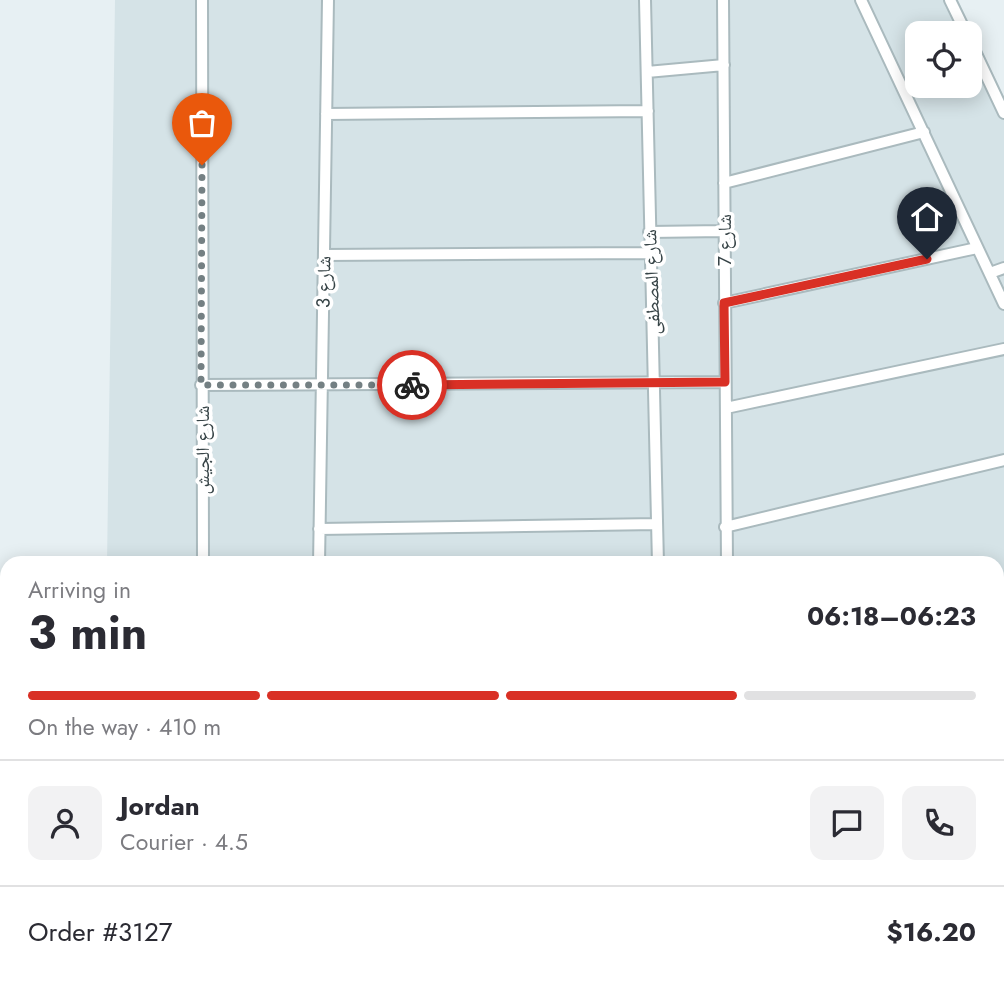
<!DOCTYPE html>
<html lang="en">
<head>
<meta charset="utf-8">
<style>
  body { margin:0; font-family:Jost,"Noto Naskh Arabic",sans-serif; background:#f2f2f3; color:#2b2b33; height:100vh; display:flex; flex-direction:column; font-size:26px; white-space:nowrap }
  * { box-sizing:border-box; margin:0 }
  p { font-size:23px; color:#7c7c81 }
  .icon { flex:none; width:38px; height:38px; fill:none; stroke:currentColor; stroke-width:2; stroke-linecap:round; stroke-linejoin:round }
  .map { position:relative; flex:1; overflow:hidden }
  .side { position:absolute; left:0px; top:556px; width:1004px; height:436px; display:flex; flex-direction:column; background:#fff; border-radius:21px 21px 0 0; box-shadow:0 4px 18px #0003 }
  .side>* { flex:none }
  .buttons { position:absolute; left:905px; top:21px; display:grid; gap:14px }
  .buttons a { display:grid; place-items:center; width:77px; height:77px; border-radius:14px; background:#fff; box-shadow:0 4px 18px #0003; font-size:35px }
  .pin { position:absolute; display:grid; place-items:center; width:60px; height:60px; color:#fff; margin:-72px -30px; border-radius:50% 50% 50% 0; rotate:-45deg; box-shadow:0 0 7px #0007 }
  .pin .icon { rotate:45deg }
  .courier { position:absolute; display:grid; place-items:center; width:70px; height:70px; margin:-35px; border:5px solid #d93025; border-radius:50%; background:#fff; color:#222; box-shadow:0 2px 9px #0007 }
  .overview em { font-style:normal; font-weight:700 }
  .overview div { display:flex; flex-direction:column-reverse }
  .overview { display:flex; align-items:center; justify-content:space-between; height:119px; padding:0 28px }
  h1 { font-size:46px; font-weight:700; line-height:52px }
  .bar { display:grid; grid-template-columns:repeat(4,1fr); gap:10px 7px; align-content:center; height:84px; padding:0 28px }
  .bar i { height:9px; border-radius:5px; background:#e1e1e2 }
  .bar .on { background:#d93025 }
  .bar p { grid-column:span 4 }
  .line { display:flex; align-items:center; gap:18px; padding:0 28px; border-top:2px solid #e1e1e2 }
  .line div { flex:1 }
  .round { display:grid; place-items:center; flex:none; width:74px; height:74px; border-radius:14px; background:#f2f2f3 }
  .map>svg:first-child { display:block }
  .residential { fill:#d5e3e7; fill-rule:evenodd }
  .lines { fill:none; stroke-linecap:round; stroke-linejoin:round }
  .minor-casing { stroke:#aababe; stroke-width:14 }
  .minor { stroke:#fff; stroke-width:10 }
  .done { stroke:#748083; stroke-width:7; stroke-dasharray:0 12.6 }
  .route { stroke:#d93025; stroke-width:9 }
  .labels { text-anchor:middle; stroke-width:7; stroke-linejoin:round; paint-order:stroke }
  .street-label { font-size:19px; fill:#364346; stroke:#fff }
</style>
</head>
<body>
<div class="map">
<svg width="1004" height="992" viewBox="0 0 1004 992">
  <rect width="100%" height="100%" fill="#e7f0f3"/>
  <path class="residential" d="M 115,0 L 958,0 L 1004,97 L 1004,992 L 896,992 L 907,985 L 998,985 L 998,564 L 107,564 ZM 917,33 L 970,33 L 970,86 L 917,86 Z
    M 128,985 L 542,985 L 532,992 L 129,992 Z"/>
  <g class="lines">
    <g class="minor-casing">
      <path id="minor" d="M 202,0 L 203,564
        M 645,0 L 658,564
        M 723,0 L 727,564
        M 861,0 L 1004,304
        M 950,0 L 966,33
        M 970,41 L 1004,113
        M 647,72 L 724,65
        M 326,114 L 648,111
        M 724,183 L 924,132
        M 649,232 L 724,231
        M 324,255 L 649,253
        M 990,273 L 1004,268
        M 724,303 L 977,248
        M 201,385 L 725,382
        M 726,408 L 1004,349
        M 725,527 L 1004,460
        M 319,529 L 657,524
        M 319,564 L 328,0
        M 998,594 L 1004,592
        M 998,675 L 1004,673
        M 998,815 L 1004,841
        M 998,899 L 1004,898
        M 998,938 L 1004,936
        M 205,985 L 206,992
        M 318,985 L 318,992
        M 429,992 L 430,985
        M 490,992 L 502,985"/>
    </g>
    <use href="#minor" class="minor"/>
  </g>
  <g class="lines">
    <path class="done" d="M 202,165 L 201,385 L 412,385"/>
    <path class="route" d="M 412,385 L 725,382 L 724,303 L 927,259"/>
  </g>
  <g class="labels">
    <g class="street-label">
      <text transform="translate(724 240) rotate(-90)" y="7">شارع 7</text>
      <text transform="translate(323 282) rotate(-89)" y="7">شارع 3</text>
      <text transform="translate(651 282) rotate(-92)" y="7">شارع المصطفى</text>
      <text transform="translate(202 450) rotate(-90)" y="7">شارع الجيش</text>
    </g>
  </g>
</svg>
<div class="buttons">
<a><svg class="icon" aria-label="locate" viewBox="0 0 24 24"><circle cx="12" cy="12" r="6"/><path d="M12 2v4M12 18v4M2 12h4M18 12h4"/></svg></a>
</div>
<div class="pin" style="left:202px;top:165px;background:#ea580c"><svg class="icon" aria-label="bag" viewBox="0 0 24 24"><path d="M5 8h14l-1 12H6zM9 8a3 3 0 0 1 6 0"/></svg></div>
<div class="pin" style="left:927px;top:259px;background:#1f2937"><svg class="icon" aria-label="home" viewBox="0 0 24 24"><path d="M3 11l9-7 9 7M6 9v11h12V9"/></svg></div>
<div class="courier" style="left:412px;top:385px"><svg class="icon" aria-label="bike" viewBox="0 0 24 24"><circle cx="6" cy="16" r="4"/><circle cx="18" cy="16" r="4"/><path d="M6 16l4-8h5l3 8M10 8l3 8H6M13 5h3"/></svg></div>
<section class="side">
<div class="overview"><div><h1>3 min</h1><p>Arriving in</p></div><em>06:18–06:23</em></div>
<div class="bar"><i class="on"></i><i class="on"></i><i class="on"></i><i></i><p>On the way · 410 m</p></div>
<div class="line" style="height:126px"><a class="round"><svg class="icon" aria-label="person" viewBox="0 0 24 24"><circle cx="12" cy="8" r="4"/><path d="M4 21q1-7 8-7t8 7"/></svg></a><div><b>Jordan</b><p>Courier · 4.5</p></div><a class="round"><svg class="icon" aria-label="chat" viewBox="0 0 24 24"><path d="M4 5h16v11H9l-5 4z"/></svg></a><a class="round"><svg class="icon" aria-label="phone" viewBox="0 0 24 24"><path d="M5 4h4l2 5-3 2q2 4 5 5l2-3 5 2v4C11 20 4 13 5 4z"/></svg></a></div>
<div class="line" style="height:91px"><div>Order #3127</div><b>$16.20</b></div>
</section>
</div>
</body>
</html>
